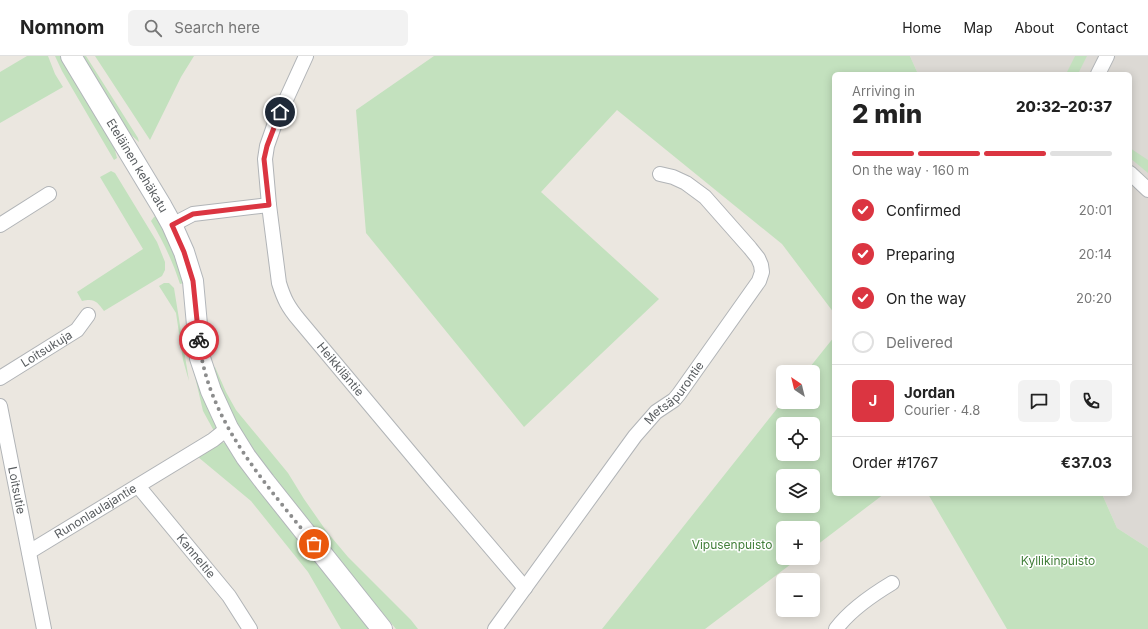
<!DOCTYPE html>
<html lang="en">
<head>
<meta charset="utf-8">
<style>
  body { margin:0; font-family:Inter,sans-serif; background:#f2f2f2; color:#222; height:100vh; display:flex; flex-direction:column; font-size:15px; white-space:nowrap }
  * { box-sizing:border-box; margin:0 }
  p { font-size:13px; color:#767676 }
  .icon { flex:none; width:22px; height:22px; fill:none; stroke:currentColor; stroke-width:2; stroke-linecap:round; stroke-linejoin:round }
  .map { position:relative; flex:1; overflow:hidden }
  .sheet { position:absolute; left:832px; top:16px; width:300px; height:424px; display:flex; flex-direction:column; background:#fff; border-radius:6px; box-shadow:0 2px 10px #0003 }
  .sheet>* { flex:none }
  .needle { width:26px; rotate:325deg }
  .buttons { position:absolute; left:776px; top:309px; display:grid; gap:8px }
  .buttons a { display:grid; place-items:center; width:44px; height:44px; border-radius:6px; background:#fff; box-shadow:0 2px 10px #0003; font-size:20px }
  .pin { position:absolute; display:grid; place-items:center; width:34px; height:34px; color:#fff; margin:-17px; border:2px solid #fff; border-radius:50%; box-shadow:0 1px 4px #0007 }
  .courier { position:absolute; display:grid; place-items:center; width:40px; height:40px; margin:-20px; border:3px solid #db3541; border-radius:50%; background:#fff; color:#222; box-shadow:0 1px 5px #0007 }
  .summary em { font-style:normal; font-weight:800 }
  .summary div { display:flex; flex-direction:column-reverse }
  .summary { display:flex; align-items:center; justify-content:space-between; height:68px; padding:0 20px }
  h1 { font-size:26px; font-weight:800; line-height:30px }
  .bar { display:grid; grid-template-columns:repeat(4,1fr); gap:6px 4px; align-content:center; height:48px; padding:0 20px }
  .bar i { height:5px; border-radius:3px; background:#e0e0e0 }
  .bar .active { background:#db3541 }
  .bar p { grid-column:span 4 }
  .line { display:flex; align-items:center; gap:10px; padding:0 20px; border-top:1px solid #e0e0e0 }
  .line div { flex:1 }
  .round { display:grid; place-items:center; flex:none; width:42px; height:42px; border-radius:6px; background:#f2f2f2 }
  ol { padding:0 20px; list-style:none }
  li { display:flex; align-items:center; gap:12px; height:44px }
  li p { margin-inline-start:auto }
  li .icon { padding:4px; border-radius:50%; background:#db3541; color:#fff; stroke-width:4 }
  li:last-child { color:#767676 }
  li i { width:22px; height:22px; border:2px solid #e0e0e0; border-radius:50% }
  header { display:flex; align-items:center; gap:24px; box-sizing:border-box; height:56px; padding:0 20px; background:#fff; border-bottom:1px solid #e0e0e0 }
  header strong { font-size:19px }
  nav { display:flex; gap:22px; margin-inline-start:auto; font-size:14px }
  .search { width:280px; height:36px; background:#f2f2f2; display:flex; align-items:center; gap:10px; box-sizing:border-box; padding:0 14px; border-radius:6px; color:#767676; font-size:15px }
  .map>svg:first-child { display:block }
  .industrial { fill:#dcd9d4 }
  .green { fill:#c3e1be; fill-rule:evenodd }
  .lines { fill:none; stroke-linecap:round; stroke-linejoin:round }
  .street-casing { stroke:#b1b4b7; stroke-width:16 }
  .secondary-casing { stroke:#b2b6ba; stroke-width:22 }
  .street { stroke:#fff; stroke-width:14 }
  .secondary { stroke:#fff; stroke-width:20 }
  .done { stroke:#8c8d8d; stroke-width:4; stroke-dasharray:0 7.2 }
  .route { stroke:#db3541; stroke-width:5 }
  .labels { text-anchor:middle; stroke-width:3; stroke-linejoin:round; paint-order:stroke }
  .street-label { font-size:12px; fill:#595d60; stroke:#fff }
  .park-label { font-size:12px; fill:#417e39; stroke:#fff }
</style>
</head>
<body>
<header>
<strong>Nomnom</strong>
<div class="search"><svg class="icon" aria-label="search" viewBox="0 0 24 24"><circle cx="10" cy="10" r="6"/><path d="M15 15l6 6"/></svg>Search here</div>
<nav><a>Home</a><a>Map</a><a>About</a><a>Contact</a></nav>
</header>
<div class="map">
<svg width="1148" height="573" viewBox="0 0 1148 573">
  <rect width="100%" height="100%" fill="#ebe7e0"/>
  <path class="industrial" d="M 910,0 L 1148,0 L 1148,492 L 1117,472 L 1102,438 L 1130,438 L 1130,18 L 918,18 Z"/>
  <path class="green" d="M 27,0 L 48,0 L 55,18 L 63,31 L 0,67 L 0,16 Z
    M 55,0 L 62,0 L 112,83 L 117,102 L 114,104 L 62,15 Z
    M 79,0 L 86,0 L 138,82 L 139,86 L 122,71 Z
    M 95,0 L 194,0 L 181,21 L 150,84 Z
    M 434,0 L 910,0 L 918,18 L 834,18 L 834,257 L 782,188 L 617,54 L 541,136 L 659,243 L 524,371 L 366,177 L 356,54 Z
    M 1075,0 L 1087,0 L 1078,18 L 1066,18 Z
    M 1130,92 L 1148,104 L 1148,117 L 1130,102 Z
    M 111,115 L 115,117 L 157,186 L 165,206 L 165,214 L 162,220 L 104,255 C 97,246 95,242 82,245 L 77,236 L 143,193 L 100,121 Z
    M 158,159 L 167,176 L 184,227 L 180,228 C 173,206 163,185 151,165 L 154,161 Z
    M 164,227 L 169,227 L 174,232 L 189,325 L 183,304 L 176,257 L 159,230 Z
    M 834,281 L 834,438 L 884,438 L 813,492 L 813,472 L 783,472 L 783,502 L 799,502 L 705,573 L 602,573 L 783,345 L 783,346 L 813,346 L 813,316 L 806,316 ZM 783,368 L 813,368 L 813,398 L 783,398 ZM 783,420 L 813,420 L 813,450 L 783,450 Z
    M 215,311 L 226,336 L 236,354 L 288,417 L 304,443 L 327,476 L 348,501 L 411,564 L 418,573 L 396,573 L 262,411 L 230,357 L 213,312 Z
    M 193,312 L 196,312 L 216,368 L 216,372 L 214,375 L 203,355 Z
    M 220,386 L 226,387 L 230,391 L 375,573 L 341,573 L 308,516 L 251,445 L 198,401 Z
    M 928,438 L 1102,438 L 1117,472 L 1148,492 L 1148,573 L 1007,573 Z"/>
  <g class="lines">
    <g class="street-casing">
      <g id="street">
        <path id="s1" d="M 306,0 L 274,70 L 267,90 L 265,103 L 269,149 L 279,227 C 284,243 288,251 299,264 L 433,424 L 525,532"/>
        <path d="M 1098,18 L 1107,0"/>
        <path d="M 1130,117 L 1148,134"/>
        <path d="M 0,169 L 49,138"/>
        <path d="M 172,169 L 193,158 L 269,149"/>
        <path id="s2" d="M 0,322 L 77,274 L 88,259"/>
        <path id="s3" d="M 0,350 L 44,573"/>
        <path id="s4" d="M 138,430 L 229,540 L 250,573"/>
        <path id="s5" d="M 29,496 L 213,384 L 228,372"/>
        <path id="s6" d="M 495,573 L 635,380 L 656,356 L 674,344 L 679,338 L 759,225 L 762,216 L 761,209 L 758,202 L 750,192 L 705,141 L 686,127 L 673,121 L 660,118"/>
        <path d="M 836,573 C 850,554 872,539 892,527"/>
      </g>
    </g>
    <g class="secondary-casing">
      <g id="secondary">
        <path id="s7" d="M 71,0 L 162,151 L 172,169 L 184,196 L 193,225 L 200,302 L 211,335 L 228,372 L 246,401 L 265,426 L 382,573"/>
      </g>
    </g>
    <use href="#street" class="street"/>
    <use href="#secondary" class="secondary"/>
  </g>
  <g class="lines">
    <path class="done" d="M 199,284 C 207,364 265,427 314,488"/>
    <path class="route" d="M 199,284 L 193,225 L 184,196 L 172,169 L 193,158 L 269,149 L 264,103 L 267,90 L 280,56"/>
  </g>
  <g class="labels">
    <g class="street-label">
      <text dy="4" stroke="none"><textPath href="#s7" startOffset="128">Eteläinen kehäkatu</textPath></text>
      <text dy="4" stroke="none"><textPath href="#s2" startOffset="55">Loitsukuja</textPath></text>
      <text dy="4" stroke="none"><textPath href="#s1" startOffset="343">Heikkiläntie</textPath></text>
      <text dy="4" stroke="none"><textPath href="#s6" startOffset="297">Metsäpurontie</textPath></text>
      <text dy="4" stroke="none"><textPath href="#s3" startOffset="86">Loitsutie</textPath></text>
      <text dy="4" stroke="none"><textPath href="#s5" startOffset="78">Runonlaulajantie</textPath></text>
      <text dy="4" stroke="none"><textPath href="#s4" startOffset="91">Kanneltie</textPath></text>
    </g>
    <g class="park-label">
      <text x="732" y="493">Vipusenpuisto</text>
      <text x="1058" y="509">Kyllikinpuisto</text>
    </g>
  </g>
</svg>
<div class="buttons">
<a><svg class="needle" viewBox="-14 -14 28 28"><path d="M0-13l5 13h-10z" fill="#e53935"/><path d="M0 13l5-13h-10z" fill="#767676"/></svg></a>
<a><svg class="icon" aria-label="locate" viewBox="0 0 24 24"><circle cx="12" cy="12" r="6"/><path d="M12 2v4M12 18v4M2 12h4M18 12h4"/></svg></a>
<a><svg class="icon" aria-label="layers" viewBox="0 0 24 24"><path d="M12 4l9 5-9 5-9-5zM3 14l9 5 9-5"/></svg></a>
<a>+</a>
<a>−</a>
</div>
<div class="pin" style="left:314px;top:488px;background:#ea580c"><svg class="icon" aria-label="bag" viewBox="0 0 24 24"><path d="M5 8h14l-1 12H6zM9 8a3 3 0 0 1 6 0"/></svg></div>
<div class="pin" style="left:280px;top:56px;background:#1f2937"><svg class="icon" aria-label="home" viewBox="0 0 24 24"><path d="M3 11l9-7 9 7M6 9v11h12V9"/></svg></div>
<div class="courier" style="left:199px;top:284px"><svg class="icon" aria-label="bike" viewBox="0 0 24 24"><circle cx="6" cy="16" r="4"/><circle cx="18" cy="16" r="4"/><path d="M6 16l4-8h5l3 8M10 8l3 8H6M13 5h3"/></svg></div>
<section class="sheet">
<div class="summary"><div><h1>2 min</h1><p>Arriving in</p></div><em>20:32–20:37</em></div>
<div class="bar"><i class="active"></i><i class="active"></i><i class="active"></i><i></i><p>On the way · 160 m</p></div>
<ol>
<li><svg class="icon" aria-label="check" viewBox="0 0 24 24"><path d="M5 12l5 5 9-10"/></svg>Confirmed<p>20:01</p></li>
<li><svg class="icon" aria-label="check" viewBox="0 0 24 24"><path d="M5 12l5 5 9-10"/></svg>Preparing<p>20:14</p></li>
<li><svg class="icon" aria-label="check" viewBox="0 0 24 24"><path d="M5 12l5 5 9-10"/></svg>On the way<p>20:20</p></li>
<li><i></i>Delivered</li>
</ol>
<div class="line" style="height:72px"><b class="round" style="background:#db3541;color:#fff">J</b><div><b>Jordan</b><p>Courier · 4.8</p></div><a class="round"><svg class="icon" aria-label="chat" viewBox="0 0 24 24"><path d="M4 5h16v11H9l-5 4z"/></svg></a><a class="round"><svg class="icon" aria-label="phone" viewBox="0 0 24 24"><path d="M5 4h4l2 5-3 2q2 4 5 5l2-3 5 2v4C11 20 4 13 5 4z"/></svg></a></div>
<div class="line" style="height:52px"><div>Order #1767</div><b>€37.03</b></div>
</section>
</div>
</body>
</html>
